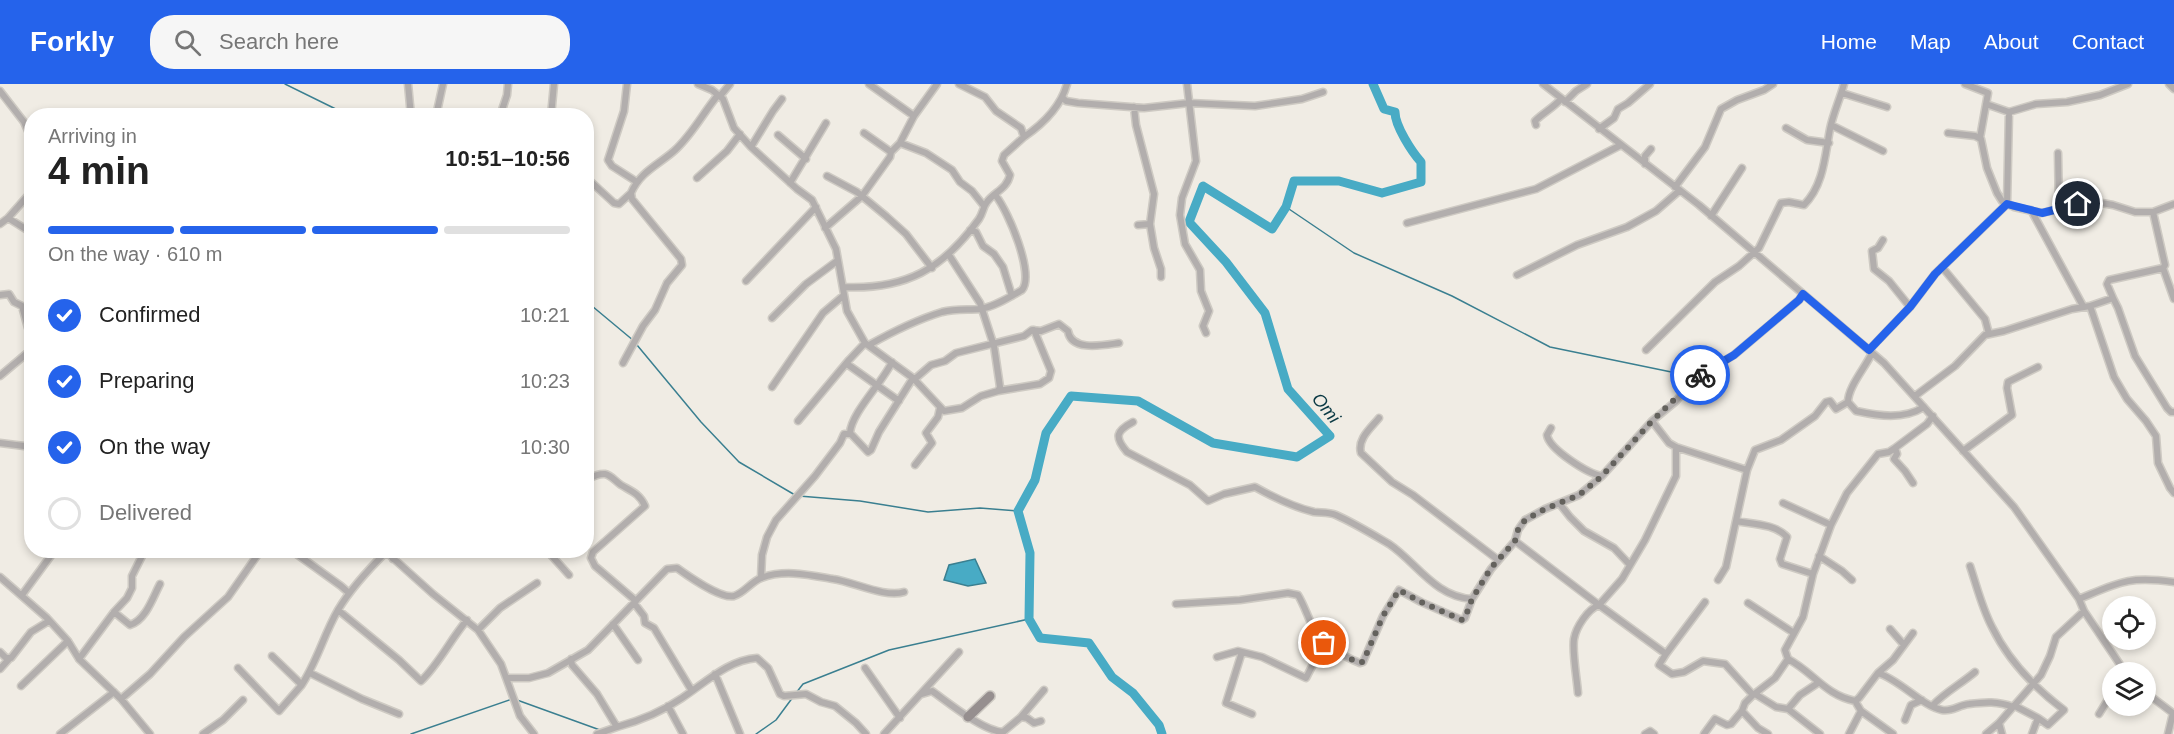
<!DOCTYPE html>
<html lang="en">
<head>
<meta charset="utf-8">
<style>
  body { margin:0; font-family:Helvetica,sans-serif; background:#f6f6f6; color:#222; height:100vh; display:flex; flex-direction:column; font-size:22px; white-space:nowrap }
  * { box-sizing:border-box; margin:0 }
  p { font-size:20px; color:#767676 }
  .icon { flex:none; width:33px; height:33px; fill:none; stroke:currentColor; stroke-width:2; stroke-linecap:round; stroke-linejoin:round }
  .map { position:relative; flex:1; overflow:hidden }
  .details { position:absolute; left:24px; top:24px; width:570px; height:450px; display:flex; flex-direction:column; background:#fff; border-radius:24px; box-shadow:0 3px 9px #0003 }
  .details>* { flex:none }
  .buttons { position:absolute; left:2102px; top:512px; display:grid; gap:12px }
  .buttons a { display:grid; place-items:center; width:54px; height:54px; border-radius:50%; background:#fff; box-shadow:0 3px 9px #0003; font-size:30px }
  .pin { position:absolute; display:grid; place-items:center; width:51px; height:51px; color:#fff; margin:-26px; border:3px solid #fff; border-radius:50%; box-shadow:0 2px 6px #0007 }
  .courier { position:absolute; display:grid; place-items:center; width:60px; height:60px; margin:-30px; border:4px solid #2563eb; border-radius:50%; background:#fff; color:#222; box-shadow:0 2px 8px #0007 }
  .head em { font-style:normal; font-weight:600 }
  .head div { display:flex; flex-direction:column-reverse }
  .head { display:flex; align-items:center; justify-content:space-between; height:102px; padding:0 24px }
  h1 { font-size:39px; font-weight:600; line-height:45px }
  .bar { display:grid; grid-template-columns:repeat(4,1fr); gap:9px 6px; align-content:center; height:72px; padding:0 24px }
  .bar i { height:8px; border-radius:4px; background:#e0e0e0 }
  .bar .active { background:#2563eb }
  .bar p { grid-column:span 4 }
  ol { padding:0 24px; list-style:none }
  li { display:flex; align-items:center; gap:18px; height:66px }
  li p { margin-inline-start:auto }
  li .icon { padding:6px; border-radius:50%; background:#2563eb; color:#fff; stroke-width:4 }
  li:last-child { color:#767676 }
  li i { width:33px; height:33px; border:3px solid #e0e0e0; border-radius:50% }
  header { display:flex; align-items:center; gap:36px; box-sizing:border-box; height:84px; padding:0 30px; background:#2563eb; color:#fff }
  header strong { font-size:28px }
  nav { display:flex; gap:33px; margin-inline-start:auto; font-size:21px }
  .search { width:420px; height:54px; background:#f6f6f6; display:flex; align-items:center; gap:15px; box-sizing:border-box; padding:0 21px; border-radius:24px; color:#767676; font-size:22px }
  .map>svg:first-child { display:block }
  .water { fill:#48abc5; stroke:#3a7f90; stroke-width:1.5 }
  .lines { fill:none; stroke-linecap:round; stroke-linejoin:round }
  .stream { stroke:#3a7f90; stroke-width:1.5 }
  .river { stroke:#48abc5; stroke-width:9 }
  .street-casing { stroke:#cecac3; stroke-width:9 }
  .secondary-casing { stroke:#cecac3; stroke-width:12 }
  .street { stroke:#b2aead; stroke-width:6 }
  .secondary { stroke:#968f8f; stroke-width:9 }
  .done { stroke:#64625d; stroke-width:6; stroke-dasharray:0 10.8 }
  .route { stroke:#2563eb; stroke-width:8 }
  .labels { text-anchor:middle; stroke-width:6; stroke-linejoin:round; paint-order:stroke }
  .water-label { font-size:18px; font-style:italic; fill:#093843; stroke:#f0ece4 }
</style>
</head>
<body>
<header>
<strong>Forkly</strong>
<div class="search"><svg class="icon" aria-label="search" viewBox="0 0 24 24"><circle cx="10" cy="10" r="6"/><path d="M15 15l6 6"/></svg>Search here</div>
<nav><a>Home</a><a>Map</a><a>About</a><a>Contact</a></nav>
</header>
<div class="map">
<svg width="2174" height="650" viewBox="0 0 2174 650">
  <rect width="100%" height="100%" fill="#f0ece4"/>
  <path class="water" d="M 975,475 L 986,499 L 968,502 L 944,496 L 949,481 Z"/>
  <g class="lines">
    <path class="stream" d="M 285,0 L 350,32
      M 1286,123 L 1354,169 L 1452,212 L 1550,263 L 1681,290 L 1696,281 L 1695,271
      M 586,217 L 634,257
      M 637,261 L 701,338 L 739,378 L 795,411
      M 799,412 L 860,417 L 928,428 L 980,424 L 1018,427
      M 796,609 L 803,600 L 889,566 L 1029,535
      M 517,616 L 600,646
      M 411,650 L 512,615
      M 756,650 L 776,636 L 793,613"/>
    <path class="river" d="M 1162,650 L 1159,641 L 1133,609 L 1112,593 L 1089,559 L 1040,554 L 1029,535 L 1030,469 L 1018,427 L 1035,396 L 1046,349 L 1071,312 L 1138,317 L 1213,359 L 1297,373 L 1330,352 L 1288,305 L 1265,229 L 1226,178 L 1189,138 L 1203,102 L 1272,145 L 1286,123 L 1294,97 L 1339,97 L 1382,109 L 1421,98 L 1421,78 C 1412,68 1395,42 1395,28 L 1384,25 L 1373,0"/>
    <g class="street-casing">
      <path id="street" d="M 408,0 L 411,32
        M 627,0 L 624,27 L 608,76 L 612,82 L 637,98
        M 698,0 L 712,6 L 723,15 L 734,44 L 751,63 L 797,105 L 812,116 L 836,165 L 847,227 L 865,259 L 913,294 L 944,327 L 962,324 L 981,312 L 998,307 L 1000,303 L 994,262 L 980,219 L 949,171
        M 869,0 L 914,32 L 900,59 L 891,68
        M 1187,0 L 1196,77 L 1182,114 L 1180,131 L 1185,160 L 1200,186 L 1201,207 L 1209,227 L 1203,242 L 1206,249
        M 1543,0 L 1699,121 L 1884,279 L 2014,423 L 2079,515 L 2084,527 L 2125,588
        M 1965,0 L 1988,9 L 1980,54
        M 2169,0 L 2174,5
        M 0,7 L 24,38 L 32,56
        M 1842,9 L 1887,23
        M 720,12 L 730,0
        M 1063,14 L 1066,17 L 1078,19 L 1144,24 L 1189,19 L 1255,22 L 1302,15 L 1323,8
        M 1565,18 L 1576,7 L 1587,0
        M 1986,20 L 2009,28
        M 1134,23 L 1136,41 L 1154,110 L 1150,140 L 1138,141
        M 238,32 L 238,31
        M 436,32 L 443,0
        M 500,32 L 507,11 L 508,0
        M 551,32 L 554,0
        M 914,32 L 937,0
        M 1536,41 L 1535,37 C 1543,29 1553,24 1561,15
        M 1831,41 L 1883,67
        M 1786,44 L 1807,56 L 1829,59
        M 1599,45 L 1614,34 L 1618,25 L 1628,19 L 1650,0
        M 1948,49 L 1975,52 L 1981,55 L 1987,84 L 1997,109 L 2002,117 L 2014,123 L 2042,129 L 2090,117 L 2113,121 L 2135,128 L 2153,128 L 2174,120
        M 778,51 L 806,75
        M 1024,53 C 1043,40 1061,22 1067,0
        M 900,59 L 926,69 L 952,86 L 960,98 L 972,107 L 984,122
        M 751,63 L 773,27 L 782,15
        M 2058,69 L 2059,125
        M 1645,80 L 1645,72 L 1651,65
        M 827,92 L 857,108 L 886,132 L 906,150 L 932,184
        M 697,94 L 727,67 L 740,50
        M 590,97 L 614,119 L 619,120 L 631,109
        M 790,99 L 826,39
        M 1675,103 L 1705,63 L 1721,25 L 1737,16 L 1764,6 L 1773,0
        M 2031,126 L 2083,222
        M 1711,132 L 1742,84
        M 8,134 L 32,149
        M 1407,139 L 1536,105 L 1621,61
        M 0,140 L 8,134 L 32,107
        M 1150,140 L 1154,164 L 1161,185 L 1161,193
        M 825,144 L 862,112 L 890,73 L 891,68 L 864,49
        M 970,146 L 976,148 L 983,162 L 994,170 L 1003,183 L 1012,212
        M 1883,156 L 1878,164 L 1872,167 L 1874,185 L 1889,197 L 1910,223
        M 1942,183 L 1985,235 L 1989,250
        M 2163,184 L 2174,215
        M 1517,191 L 1577,161 L 1627,143 L 1656,127 L 1679,107
        M 746,197 L 816,123
        M 843,203 C 906,206 943,185 979,135 C 983,129 983,123 987,118 C 994,108 1007,105 1010,91 L 1002,77 L 1004,71 L 1024,53 L 1021,44 L 996,27 L 985,13 L 959,0
        M 0,211 L 9,210 L 14,218 L 22,222 L 28,244
        M 2113,214 L 2118,224 L 2135,272 L 2167,324 L 2171,328 L 2174,328
        M 2090,222 L 2113,214 L 2107,200 L 2109,196 L 2163,184 L 2165,181 L 2153,128
        M 772,234 L 806,200 L 837,177
        M 869,261 C 892,248 916,236 942,228 C 955,225 967,226 980,225 C 994,223 1010,213 1022,206 C 1035,190 1008,127 996,112
        M 1646,266 L 1715,198 L 1739,182 L 1759,164 L 1781,119 L 1789,118 L 1804,121 C 1824,101 1825,71 1830,45 C 1833,30 1840,15 1844,0
        M 1869,266 L 1910,223 L 1935,190 L 2007,120 L 2009,28 L 2036,20 L 2067,18 L 2100,11 L 2128,0
        M 623,279 L 643,242 L 655,226 L 667,199 L 682,181 L 681,175 L 632,115 L 631,109 C 640,88 658,81 674,67 C 692,51 703,29 718,11
        M 845,281 L 847,280 L 899,317
        M 0,292 L 32,265
        M 772,303 L 823,229 L 843,212
        M 998,307 L 1040,300 L 1049,294 L 1051,287 L 1034,246
        M 1915,312 L 1955,282 L 1985,251 L 2004,247 L 2072,225 L 2090,222 L 2114,293 L 2127,315 L 2146,337 L 2156,352 L 2158,379 L 2170,404 L 2174,409
        M 1848,318 L 1856,327 C 1879,332 1903,336 1924,323
        M 1848,318 C 1848,303 1865,284 1872,269
        M 1379,334 C 1371,344 1357,355 1361,369 L 1392,398 L 1413,411 L 1497,475
        M 798,337 L 849,276 L 865,259
        M 1652,337 L 1669,359 L 1676,363 L 1747,386
        M 1133,338 C 1116,347 1114,353 1127,368 L 1190,401 L 1208,417 L 1224,410 L 1255,403 C 1273,413 1293,423 1314,428 C 1321,429 1329,428 1336,431 C 1354,439 1372,450 1389,460 C 1416,478 1435,513 1472,515
        M 1551,344 L 1547,351 C 1549,365 1588,390 1602,392
        M 850,349 C 851,329 883,298 892,278
        M 0,359 L 32,363
        M 1676,363 L 1676,392 L 1645,456 L 1622,495 L 1599,521 L 1666,570 L 1659,581 L 1672,590 L 1684,588 L 1703,577 L 1725,580 L 1753,611 L 1775,594 L 1788,575 C 1813,588 1825,611 1855,617 L 1859,614 L 1878,589 C 1900,596 1922,622 1942,626 C 1952,628 1959,621 1969,620 C 1985,618 1998,617 2013,623
        M 1963,367 L 2012,331 L 2007,304 L 2008,298 L 2038,283
        M 915,381 L 932,359 L 926,349 L 938,333 L 940,324
        M 586,396 C 592,393 598,389 605,390 C 611,391 615,397 621,401 C 631,407 640,410 645,422 L 593,468 L 591,474 L 595,482 L 636,517
        M 1913,399 L 1905,387 L 1894,375 L 1897,370 L 1895,364 L 1927,340 L 1933,332
        M 1559,419 L 1570,433 L 1584,447 L 1614,464 L 1630,481
        M 1783,419 L 1831,441
        M 1736,437 C 1752,440 1776,440 1787,453 L 1780,475 L 1782,480 L 1813,490
        M 1515,457 L 1599,521 C 1588,525 1576,543 1574,555 C 1572,568 1577,595 1578,609
        M 291,466 L 341,502 L 349,509
        M 384,466 L 433,510 L 478,546 L 501,580 L 520,632 L 534,650
        M 551,466 L 551,471 L 569,491
        M 1819,472 L 1842,487 L 1852,496
        M 393,475 L 402,466
        M 1970,482 C 1977,503 1982,524 1992,543 C 2008,576 2035,604 2064,626 L 2048,641 L 2038,634
        M 0,493 L 47,534 L 68,557 L 79,575 L 121,615 L 150,650
        M 761,494 L 762,471 L 767,453 L 776,436 L 815,392 L 840,359 L 844,350 L 851,350 L 868,368 L 871,366 L 879,348 L 913,294 L 916,294 L 931,281 L 945,277 L 956,269 L 1024,252 L 1032,246 L 1041,247 L 1059,240 L 1068,247 C 1071,268 1104,261 1119,259
        M 1718,496 L 1726,483 L 1747,386 L 1755,366 L 1781,356 L 1815,332 L 1826,318 L 1830,317 L 1836,325 L 1848,318
        M 22,511 L 55,466
        M 2079,515 C 2120,498 2128,492 2174,498
        M 634,519 L 644,532 L 645,539 L 654,544 L 692,607
        M 1748,519 L 1794,549
        M 1176,520 L 1240,516 L 1288,509 L 1298,511 C 1304,521 1307,531 1312,541 C 1320,559 1342,572 1360,579 L 1363,578 L 1383,532 L 1399,506 L 1421,518 L 1462,536 L 1465,534 L 1472,515 L 1491,485 L 1515,457 L 1518,446 L 1525,436 L 1545,425 L 1579,411 L 1602,392 L 1652,337 L 1675,318 L 1697,293 L 1734,271 L 1799,216 L 1803,210
        M 338,526 L 399,576 L 421,597 C 439,580 450,556 467,536
        M 114,528 L 130,541 C 146,536 153,513 160,500
        M 613,540 L 638,576
        M 1890,545 L 1904,561
        M 478,546 L 500,524 L 537,499
        M 0,568 L 6,574 L 11,574 L 31,548 L 49,537
        M 1242,568 L 1226,619 L 1252,630
        M 1666,570 L 1705,518
        M 1217,573 L 1238,567 L 1262,573 L 1306,594 L 1324,559
        M 79,575 L 114,528 L 127,514 L 132,504 L 132,492 L 145,466
        M 571,575 L 572,581 L 597,610 L 617,643 C 639,637 663,627 682,614 C 705,599 728,576 757,574 L 768,584 L 780,610 L 784,612 L 806,610 L 821,618 L 835,622 L 856,639 L 866,650
        M 1788,575 L 1785,566 L 1803,533 L 1813,490 L 1831,441 L 1847,409 L 1878,370 L 1889,368 L 1895,364
        M 238,584 L 279,627 L 300,603 L 301,600 L 272,572
        M 865,584 L 900,634
        M 0,585 L 9,575
        M 310,589 L 362,615 L 399,630
        M 1878,589 L 1893,576 L 1913,549
        M 715,590 L 740,650
        M 507,594 L 529,594 L 548,589 L 588,566 L 663,489 L 667,485 L 677,484 C 688,492 721,515 734,512 C 744,509 751,498 761,494 C 784,485 810,491 833,495 C 854,498 885,514 904,508
        M 21,602 L 68,557
        M 301,602 C 317,578 324,550 338,526 C 351,504 368,486 386,468
        M 2145,608 L 2174,630
        M 922,610 L 932,607 C 949,619 983,647 1003,648 L 1021,633 L 1044,606
        M 1755,610 L 1776,623 L 1788,625 L 1820,650
        M 1753,611 L 1745,619 L 1742,627 L 1758,644 L 1768,650
        M 121,615 L 150,590 L 184,553 L 228,513 L 261,466
        M 1855,617 L 1861,627 L 1893,650
        M 668,622 L 683,650
        M 1932,622 C 1945,608 1961,600 1975,588
        M 2015,622 L 2038,634 L 2032,650
        M 1788,625 L 1800,611 L 1818,599
        M 2099,630 L 2112,609
        M 1021,633 L 1027,634 L 1034,639 L 1041,637
        M 1905,636 L 1911,621 L 1922,616
        M 60,650 L 114,608
        M 203,650 L 223,636 L 243,616
        M 597,650 L 617,643
        M 884,650 L 959,568
        M 1645,650 L 1650,647 L 1654,650
        M 1704,650 L 1715,635 L 1727,641 L 1731,640 L 1742,627
        M 1849,650 L 1861,627
        M 1986,650 L 1999,639
        M 2002,650 L 1999,639 L 2041,591 L 2050,572 L 2056,553 L 2084,527
        M 2168,650 L 2173,629"/>
    </g>
    <g class="secondary-casing">
      <path id="secondary" d="M 968,633 L 990,612"/>
    </g>
    <use href="#street" class="street"/>
    <use href="#secondary" class="secondary"/>
  </g>
  <g class="lines">
    <path class="done" d="M 1324,559 L 1356,578 L 1363,578 L 1383,532 L 1399,506 L 1421,518 L 1462,536 L 1465,534 L 1472,515 L 1491,484 L 1515,457 L 1518,446 L 1525,436 L 1545,425 L 1579,411 L 1602,392 L 1652,337 L 1700,291"/>
    <path class="route" d="M 1700,291 L 1734,271 L 1799,216 L 1803,210 L 1869,266 L 1910,223 L 1935,190 L 2007,120 L 2042,129 L 2078,120"/>
  </g>
  <g class="labels">
    <g class="water-label">
      <text transform="translate(1326 324) rotate(51)" y="6">Omi</text>
    </g>
  </g>
</svg>
<div class="buttons">
<a><svg class="icon" aria-label="locate" viewBox="0 0 24 24"><circle cx="12" cy="12" r="6"/><path d="M12 2v4M12 18v4M2 12h4M18 12h4"/></svg></a>
<a><svg class="icon" aria-label="layers" viewBox="0 0 24 24"><path d="M12 4l9 5-9 5-9-5zM3 14l9 5 9-5"/></svg></a>
</div>
<div class="pin" style="left:1324px;top:559px;background:#ea580c"><svg class="icon" aria-label="bag" viewBox="0 0 24 24"><path d="M5 8h14l-1 12H6zM9 8a3 3 0 0 1 6 0"/></svg></div>
<div class="pin" style="left:2078px;top:120px;background:#1f2937"><svg class="icon" aria-label="home" viewBox="0 0 24 24"><path d="M3 11l9-7 9 7M6 9v11h12V9"/></svg></div>
<div class="courier" style="left:1700px;top:291px"><svg class="icon" aria-label="bike" viewBox="0 0 24 24"><circle cx="6" cy="16" r="4"/><circle cx="18" cy="16" r="4"/><path d="M6 16l4-8h5l3 8M10 8l3 8H6M13 5h3"/></svg></div>
<section class="details">
<div class="head"><div><h1>4 min</h1><p>Arriving in</p></div><em>10:51–10:56</em></div>
<div class="bar"><i class="active"></i><i class="active"></i><i class="active"></i><i></i><p>On the way · 610 m</p></div>
<ol>
<li><svg class="icon" aria-label="check" viewBox="0 0 24 24"><path d="M5 12l5 5 9-10"/></svg>Confirmed<p>10:21</p></li>
<li><svg class="icon" aria-label="check" viewBox="0 0 24 24"><path d="M5 12l5 5 9-10"/></svg>Preparing<p>10:23</p></li>
<li><svg class="icon" aria-label="check" viewBox="0 0 24 24"><path d="M5 12l5 5 9-10"/></svg>On the way<p>10:30</p></li>
<li><i></i>Delivered</li>
</ol>
</section>
</div>
</body>
</html>
